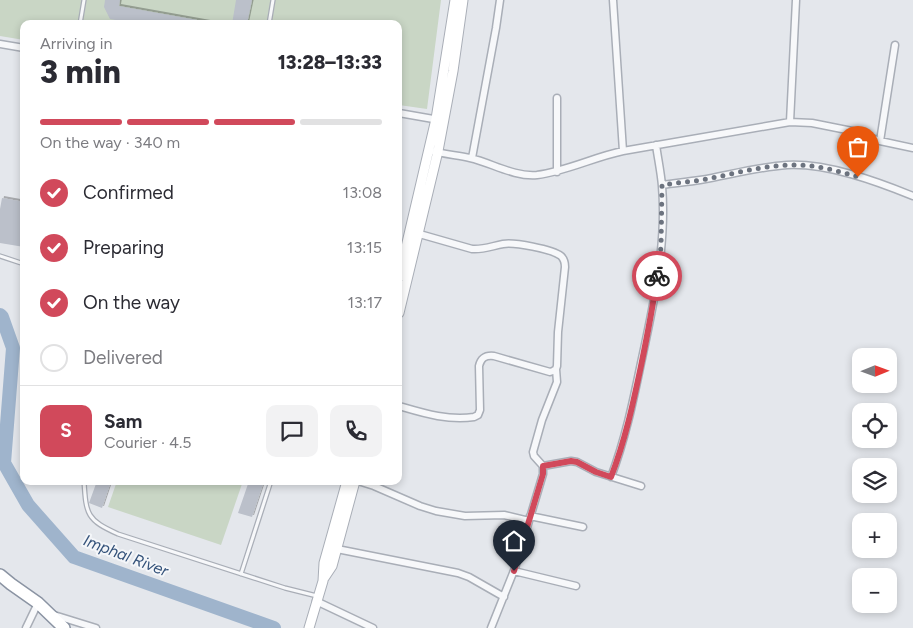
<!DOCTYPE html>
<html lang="en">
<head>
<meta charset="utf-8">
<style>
  body { margin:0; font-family:Figtree,sans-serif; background:#f2f2f3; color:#2b2b33; height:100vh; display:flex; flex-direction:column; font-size:19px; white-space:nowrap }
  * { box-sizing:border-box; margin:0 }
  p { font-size:16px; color:#7c7c81 }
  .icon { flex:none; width:28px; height:28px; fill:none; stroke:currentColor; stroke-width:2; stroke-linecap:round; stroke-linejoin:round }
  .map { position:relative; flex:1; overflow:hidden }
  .side { position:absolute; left:20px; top:20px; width:382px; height:465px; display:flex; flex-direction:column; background:#fff; border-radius:10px; box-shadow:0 2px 8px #0003 }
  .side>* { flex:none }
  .needle { width:32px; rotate:89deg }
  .controls { position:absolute; left:852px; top:348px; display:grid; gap:10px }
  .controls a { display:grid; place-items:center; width:45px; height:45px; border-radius:10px; background:#fff; box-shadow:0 2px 8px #0003; font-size:25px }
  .pin { position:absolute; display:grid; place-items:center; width:42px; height:42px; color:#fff; margin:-51px -21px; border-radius:50% 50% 50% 0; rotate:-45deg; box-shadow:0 0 5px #0007 }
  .pin .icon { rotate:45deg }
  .courier { position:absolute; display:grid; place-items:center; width:50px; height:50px; margin:-25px; border:4px solid #d1495b; border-radius:50%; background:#fff; color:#222; box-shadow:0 1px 6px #0007 }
  .headline em { font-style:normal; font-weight:800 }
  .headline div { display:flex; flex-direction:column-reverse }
  .headline { display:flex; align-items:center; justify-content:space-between; height:85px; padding:0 20px }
  h1 { font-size:32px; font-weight:800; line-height:38px }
  .bar { display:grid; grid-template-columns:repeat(4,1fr); gap:8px 5px; align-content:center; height:60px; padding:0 20px }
  .bar i { height:6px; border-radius:4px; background:#e1e1e2 }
  .bar .current { background:#d1495b }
  .bar p { grid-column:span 4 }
  .line { display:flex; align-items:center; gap:12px; padding:0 20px; border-top:1px solid #e1e1e2 }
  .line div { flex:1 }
  .round { display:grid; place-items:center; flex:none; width:52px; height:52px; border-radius:10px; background:#f2f2f3 }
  ol { padding:0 20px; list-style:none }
  li { display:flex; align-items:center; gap:15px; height:55px }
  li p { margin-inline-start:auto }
  li .icon { padding:5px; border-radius:50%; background:#d1495b; color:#fff; stroke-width:4 }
  li:last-child { color:#7c7c81 }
  li i { width:28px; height:28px; border:2px solid #e1e1e2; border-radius:50% }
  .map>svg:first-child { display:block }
  .green { fill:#c9d6c5 }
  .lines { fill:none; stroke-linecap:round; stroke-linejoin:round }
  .river { stroke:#9fb4cc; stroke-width:14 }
  .building { fill:#bbc0ca; filter:url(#shadow) }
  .lane-casing { stroke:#a9aeb7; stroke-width:5.5 }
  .street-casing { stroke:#a9aeb7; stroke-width:9 }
  .secondary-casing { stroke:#a9aeb7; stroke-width:11 }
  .highway-casing { stroke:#8b94a3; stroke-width:14 }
  .lane { stroke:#f7f8fa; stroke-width:3 }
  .street { stroke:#f7f8fa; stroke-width:6 }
  .secondary { stroke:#fff; stroke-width:9 }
  .highway { stroke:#fff; stroke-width:11 }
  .done { stroke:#6c737f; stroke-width:5; stroke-dasharray:0 9 }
  .route { stroke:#d1495b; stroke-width:6 }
  .labels { text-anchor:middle; stroke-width:4; stroke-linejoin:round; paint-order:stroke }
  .water-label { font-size:16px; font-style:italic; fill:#34527a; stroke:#f4f6f9 }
</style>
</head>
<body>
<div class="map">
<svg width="913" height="628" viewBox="0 0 913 628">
  <defs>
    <filter id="shadow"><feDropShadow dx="2" dy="-2" stdDeviation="0" flood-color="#0004"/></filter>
  </defs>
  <rect width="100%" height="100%" fill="#e4e7ec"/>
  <path class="green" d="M 0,0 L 441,0 L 427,109 L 399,105 L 399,24 L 24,24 L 24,40 L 0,36 Z
    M 117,481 L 243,481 L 221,545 L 108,507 Z"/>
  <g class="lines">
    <path class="river" d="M 0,315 L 2,317 L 13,348 L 4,463 L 28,505 L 74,557 L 274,628"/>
  </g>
  <path class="building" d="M 105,0 L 120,0 L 119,6 L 214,23 L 214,24 L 138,24 L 110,19 L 104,7 Z
    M 236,0 L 252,0 L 247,24 L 232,24 Z
    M 2,198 L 24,202 L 24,247 L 0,243 L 0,209 Z
    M 97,481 L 111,481 L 102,508 L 89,503 Z
    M 249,481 L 264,481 L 252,517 L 238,513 Z"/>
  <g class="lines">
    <g class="lane-casing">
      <path id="lane" d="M 80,24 L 84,0
        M 269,24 L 273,0
        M 0,256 L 24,264
        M 84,481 C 86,515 87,520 118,534 L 285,588 L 317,596
        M 241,574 L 271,481"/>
    </g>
    <g class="street-casing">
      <path id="street" d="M 613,0 L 623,151
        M 0,44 L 24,48
        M 399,113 L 439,120
        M 790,122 L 796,0
        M 880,141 L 895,45
        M 429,150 C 442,154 456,155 470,158 C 492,163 514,177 537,175 C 567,171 594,157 623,151 L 790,122 L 812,123 L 852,131 L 880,141 L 913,148
        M 472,158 L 496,28 L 500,0
        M 557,172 L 557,98
        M 662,185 C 675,183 687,182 700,180 C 729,175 758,167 787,165 C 827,163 876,181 913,196
        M 399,406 C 423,413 448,421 474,417 L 478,415 L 480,410 L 479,366 C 481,358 485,355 494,356 L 550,372 L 553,371 L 556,369 L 557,366 L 558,332 L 565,267 C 565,262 564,259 561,256 C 552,249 514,242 503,244 C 492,246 483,250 472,249 L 416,233
        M 543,466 L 571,461 L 577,462 L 596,472 L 641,486
        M 611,477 C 625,440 633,402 641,363 C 653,307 667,245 662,186 C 661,173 658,159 656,145
        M 358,481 L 374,486 L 420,506 L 436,511 L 465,516 L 504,515 L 529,521
        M 530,516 L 583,527
        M 337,549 L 458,573 L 469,577 L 504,597
        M 514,571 L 576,586
        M 316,601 L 373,628
        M 54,615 L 96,628
        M 26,628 L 38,603
        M 491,628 L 515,568 L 543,474 L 543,466 L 534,456 L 533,452 L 542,420 L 557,382 L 556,369"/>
    </g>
    <g class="secondary-casing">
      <path id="secondary" d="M 399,277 L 436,119 L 455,0
        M 399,313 L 438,151 L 453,71 L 463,0
        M 324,578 L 332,566 L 355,481
        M 309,628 L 323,581 L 324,563 L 347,481"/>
    </g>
    <g class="highway-casing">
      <path id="highway" d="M 0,575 L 11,584 L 38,603 L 64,628"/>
    </g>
    <use href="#lane" class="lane"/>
    <use href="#street" class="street"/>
    <use href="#secondary" class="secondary"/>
    <use href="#highway" class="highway"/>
  </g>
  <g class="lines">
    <path class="done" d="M 657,276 L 661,247 L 662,185 C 675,183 688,182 701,180 C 730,175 759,166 789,165 C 812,164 835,170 858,177"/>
    <path class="route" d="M 514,571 L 543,474 L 543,466 L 571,461 L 577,462 L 596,472 L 611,477 C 625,441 633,404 641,366 C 647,337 653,307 657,276"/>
  </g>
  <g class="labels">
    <g class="water-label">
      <text transform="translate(126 555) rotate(21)" y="6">Imphal River</text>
    </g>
  </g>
</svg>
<div class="controls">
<a><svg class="needle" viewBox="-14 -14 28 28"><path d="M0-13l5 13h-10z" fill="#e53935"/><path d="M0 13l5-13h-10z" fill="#7c7c81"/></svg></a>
<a><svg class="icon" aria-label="locate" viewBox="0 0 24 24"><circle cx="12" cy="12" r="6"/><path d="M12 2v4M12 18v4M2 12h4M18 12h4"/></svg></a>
<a><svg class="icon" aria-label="layers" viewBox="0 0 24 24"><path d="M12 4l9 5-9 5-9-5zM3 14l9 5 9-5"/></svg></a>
<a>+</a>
<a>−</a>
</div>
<div class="pin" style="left:858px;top:177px;background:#ea580c"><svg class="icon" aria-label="bag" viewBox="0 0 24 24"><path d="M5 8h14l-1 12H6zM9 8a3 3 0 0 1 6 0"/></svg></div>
<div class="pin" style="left:514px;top:571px;background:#1f2937"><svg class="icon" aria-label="home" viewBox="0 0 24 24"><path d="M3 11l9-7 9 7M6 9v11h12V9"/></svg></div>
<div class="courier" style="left:657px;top:276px"><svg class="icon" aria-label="bike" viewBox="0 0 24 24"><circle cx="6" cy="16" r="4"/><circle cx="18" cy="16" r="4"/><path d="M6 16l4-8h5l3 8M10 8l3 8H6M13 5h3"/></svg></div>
<section class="side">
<div class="headline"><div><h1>3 min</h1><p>Arriving in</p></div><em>13:28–13:33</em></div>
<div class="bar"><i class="current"></i><i class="current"></i><i class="current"></i><i></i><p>On the way · 340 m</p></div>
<ol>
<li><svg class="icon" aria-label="check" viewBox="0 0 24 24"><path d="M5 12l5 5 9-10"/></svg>Confirmed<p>13:08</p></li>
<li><svg class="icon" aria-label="check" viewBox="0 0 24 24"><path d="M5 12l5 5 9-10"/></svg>Preparing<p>13:15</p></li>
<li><svg class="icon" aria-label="check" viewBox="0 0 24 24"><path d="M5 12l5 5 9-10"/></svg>On the way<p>13:17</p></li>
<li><i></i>Delivered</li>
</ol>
<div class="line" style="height:90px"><b class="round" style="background:#d1495b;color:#fff">S</b><div><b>Sam</b><p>Courier · 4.5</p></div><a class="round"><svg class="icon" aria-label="chat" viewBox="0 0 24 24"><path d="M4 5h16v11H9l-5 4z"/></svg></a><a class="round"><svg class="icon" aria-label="phone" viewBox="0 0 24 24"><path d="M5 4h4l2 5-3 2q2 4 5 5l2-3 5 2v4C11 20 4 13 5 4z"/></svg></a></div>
</section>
</div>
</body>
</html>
